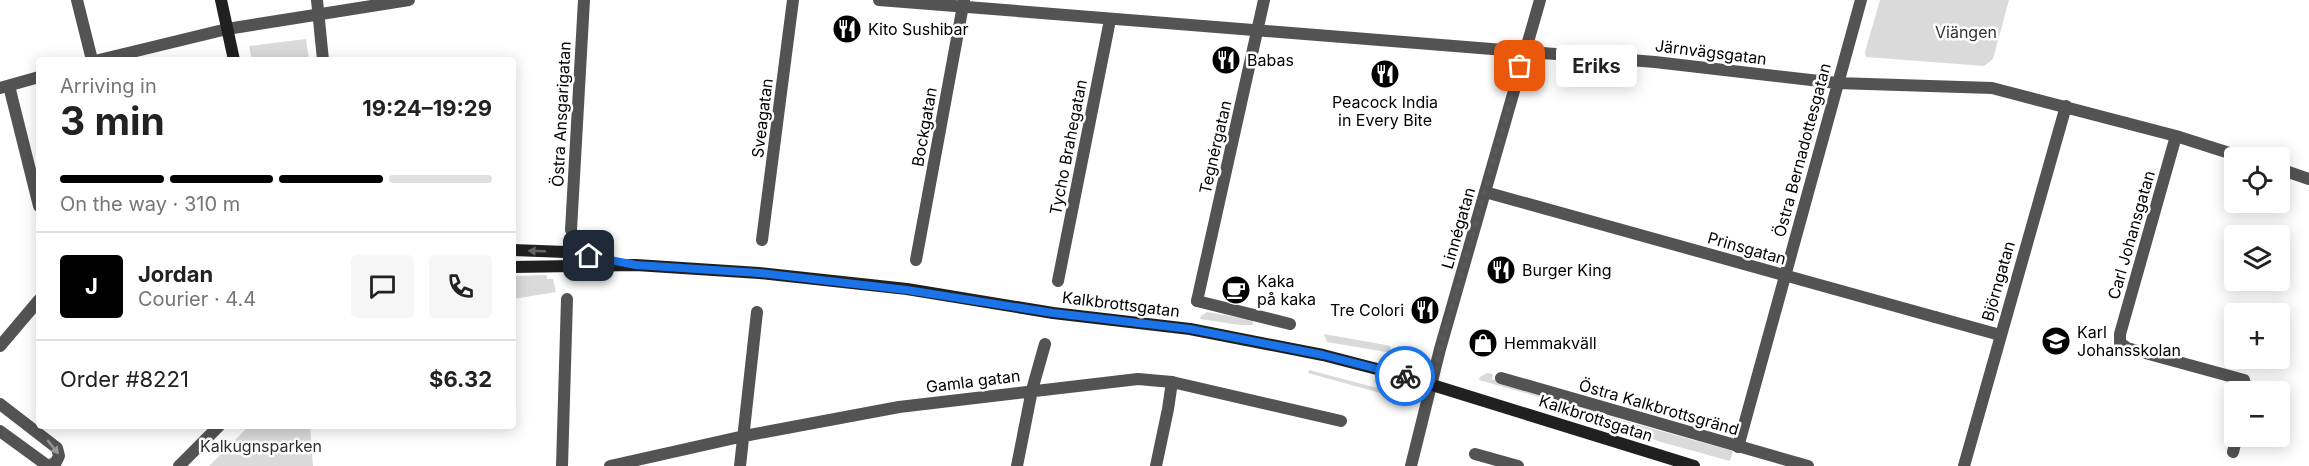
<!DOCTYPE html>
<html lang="en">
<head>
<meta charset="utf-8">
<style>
  body { margin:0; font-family:Inter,sans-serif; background:#f6f6f6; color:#222; height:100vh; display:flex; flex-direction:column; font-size:22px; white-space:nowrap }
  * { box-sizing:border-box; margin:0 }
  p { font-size:20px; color:#767676 }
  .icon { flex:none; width:33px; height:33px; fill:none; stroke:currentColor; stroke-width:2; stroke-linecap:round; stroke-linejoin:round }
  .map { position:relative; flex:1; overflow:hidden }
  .details { position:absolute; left:36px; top:57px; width:480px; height:372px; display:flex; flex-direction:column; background:#fff; border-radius:6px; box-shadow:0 3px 15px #0003 }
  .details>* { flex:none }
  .controls { position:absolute; left:2224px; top:147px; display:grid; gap:12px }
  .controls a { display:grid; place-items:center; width:66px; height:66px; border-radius:6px; background:#fff; box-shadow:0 3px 15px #0003; font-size:30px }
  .pin { position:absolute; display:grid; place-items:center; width:51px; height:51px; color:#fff; margin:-26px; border-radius:12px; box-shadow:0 3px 9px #0006 }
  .courier { position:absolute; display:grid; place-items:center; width:60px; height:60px; margin:-30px; border:4px solid #1a73e8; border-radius:50%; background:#fff; color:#222; box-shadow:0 2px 8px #0007 }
  .bubble { position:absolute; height:42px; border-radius:6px; background:#fff; box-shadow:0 3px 15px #0003; font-size:20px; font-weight:700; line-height:42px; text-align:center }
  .headline em { font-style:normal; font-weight:700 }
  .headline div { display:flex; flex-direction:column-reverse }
  .headline { display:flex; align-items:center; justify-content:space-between; height:102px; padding:0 24px }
  h1 { font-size:39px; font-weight:700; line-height:45px }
  .bar { display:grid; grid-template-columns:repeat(4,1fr); gap:9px 6px; align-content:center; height:72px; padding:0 24px }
  .bar i { height:8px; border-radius:4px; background:#e0e0e0 }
  .bar .current { background:#000 }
  .bar p { grid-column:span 4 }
  .line { display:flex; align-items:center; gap:15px; padding:0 24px; border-top:2px solid #e0e0e0 }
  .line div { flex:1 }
  .round { display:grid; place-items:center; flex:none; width:63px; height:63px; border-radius:6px; background:#f6f6f6 }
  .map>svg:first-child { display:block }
  .green { fill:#dadada }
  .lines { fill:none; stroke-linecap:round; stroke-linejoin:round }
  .pedestrian { stroke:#535353; stroke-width:12 }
  .minor { stroke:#535353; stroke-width:12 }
  .tertiary { stroke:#535353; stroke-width:12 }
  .secondary { stroke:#202020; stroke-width:12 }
  .oneway { fill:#636363 }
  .oneway2 { fill:#989898 }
  .done { stroke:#595959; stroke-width:6; stroke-dasharray:0 10.8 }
  .route { stroke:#1a73e8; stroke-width:8 }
  .labels { text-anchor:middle; stroke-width:5; stroke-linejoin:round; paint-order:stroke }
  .poi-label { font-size:16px; fill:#000; stroke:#fff; text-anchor:start }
  .park-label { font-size:16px; fill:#313131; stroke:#fff }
  .street-label { font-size:16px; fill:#000; stroke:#fff }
</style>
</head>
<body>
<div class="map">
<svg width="2309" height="466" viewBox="0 0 2309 466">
  <rect width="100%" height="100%" fill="#fff"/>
  <path class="green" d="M 1880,0 L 2009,0 L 1993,59 L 1984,66 L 1866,57 L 1865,52 Z
    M 306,39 L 309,60 L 252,60 L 249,46 Z
    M 547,275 L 547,279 L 553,279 L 556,292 L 513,299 L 513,276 Z
    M 1207,312 L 1253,320 L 1253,325 L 1240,325 L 1200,319 L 1201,316 Z
    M 1324,334 L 1386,345 L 1390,346 L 1392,353 L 1327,342 Z
    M 1309,370 L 1385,390 L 1384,394 L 1308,373 Z
    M 1487,373 L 1493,374 L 1492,379 L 1559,398 L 1614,418 L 1733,451 L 1730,461 L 1661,442 L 1560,403 L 1479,380 L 1480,377 Z
    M 249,426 L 310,426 L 313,466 L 209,466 Z"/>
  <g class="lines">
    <path class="pedestrian" d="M 571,230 L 584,0
      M 916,260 L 964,0
      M 1058,281 L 1110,20
      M 1197,301 L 1290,324
      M 1935,317 L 2000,335
      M 1501,378 L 1808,466
      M 1172,382 L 1341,421
      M 1475,454 L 1518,466
      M 562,466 L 567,299
      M 1964,466 L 2066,106"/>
    <path class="minor" d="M 77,0 L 92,60
      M 317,0 L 323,60
      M 879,0 L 1655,62 L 1837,83 L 1992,88 L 2176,136 L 2245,158
      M 99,60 L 227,29 L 409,0
      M 9,86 L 39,206
      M 0,88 L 39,77
      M 2176,136 L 2120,334 L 2120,343 L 2127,348 L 2244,380 L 2247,392
      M 2280,169 L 2309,179
      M 1485,192 L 1935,317
      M 762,240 L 793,0
      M 1197,301 L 1264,0
      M 0,346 L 39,300
      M 0,404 L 57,448 L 59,456 L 56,462 L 49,466
      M 0,431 L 48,466
      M 1738,447 L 1861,0
      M 2233,452 L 2237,436
      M 610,466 L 744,436 L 899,407 L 1138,379 L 1172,382 L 1168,409 L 1156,466
      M 740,466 L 757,312
      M 1017,466 L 1032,390 L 1045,344"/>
    <path class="tertiary" d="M 179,466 L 219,426
      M 1411,466 L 1440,349 L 1540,0"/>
    <path class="secondary" d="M 221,0 L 234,60
      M 513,250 L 566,252 L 609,260
      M 513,267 L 636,265 L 759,273 L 907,289 L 1053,313 L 1190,329 L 1323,355 L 1400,375 L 1694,466"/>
  </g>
  <defs><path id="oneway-solid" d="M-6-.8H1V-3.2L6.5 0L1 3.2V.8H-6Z" transform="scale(1.5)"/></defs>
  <use class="oneway" href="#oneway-solid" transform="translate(537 251) rotate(-178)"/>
  <use class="oneway2" href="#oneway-solid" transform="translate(53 447) rotate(51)"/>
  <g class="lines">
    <path class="done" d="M 1405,376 L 1432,384 L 1440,349 L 1520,66"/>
    <path class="route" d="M 589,256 L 636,265 L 759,273 L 907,290 L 1053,313 L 1190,329 L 1323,355 L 1405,376"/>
  </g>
  <defs>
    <g id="restaurant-disc" transform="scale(1.5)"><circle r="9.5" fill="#000" stroke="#fff"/><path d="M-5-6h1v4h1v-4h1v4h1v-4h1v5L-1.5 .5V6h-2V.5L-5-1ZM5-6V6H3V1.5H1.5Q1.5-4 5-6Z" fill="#fff"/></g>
    <g id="cafe-disc" transform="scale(1.5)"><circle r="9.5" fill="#000" stroke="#fff"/><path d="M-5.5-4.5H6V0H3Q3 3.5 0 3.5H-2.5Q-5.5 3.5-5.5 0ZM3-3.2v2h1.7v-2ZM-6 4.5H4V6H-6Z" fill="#fff"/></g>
    <g id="school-disc" transform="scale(1.5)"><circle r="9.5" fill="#000" stroke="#fff"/><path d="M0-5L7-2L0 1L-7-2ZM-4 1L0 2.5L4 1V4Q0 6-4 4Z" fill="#fff"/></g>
    <g id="shop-disc" transform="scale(1.5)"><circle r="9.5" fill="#000" stroke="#fff"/><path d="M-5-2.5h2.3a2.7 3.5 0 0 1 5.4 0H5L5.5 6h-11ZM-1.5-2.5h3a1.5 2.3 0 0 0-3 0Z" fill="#fff"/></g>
  </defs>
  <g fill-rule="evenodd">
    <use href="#restaurant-disc" x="847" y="29"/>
    <use href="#restaurant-disc" x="1226" y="60"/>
    <use href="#restaurant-disc" x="1385" y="74"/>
    <use href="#restaurant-disc" x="1501" y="270"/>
    <use href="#cafe-disc" x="1236" y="290"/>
    <use href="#restaurant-disc" x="1425" y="310"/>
    <use href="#school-disc" x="2056" y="341"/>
    <use href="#shop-disc" x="1483" y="343"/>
  </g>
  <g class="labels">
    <g class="poi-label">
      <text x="868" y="35">Kito Sushibar</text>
      <text x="1247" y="66">Babas</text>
      <text x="1385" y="108" text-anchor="middle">Peacock India<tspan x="1385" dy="18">in Every Bite</tspan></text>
      <text x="1522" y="276">Burger King</text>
      <text x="1257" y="287">Kaka<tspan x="1257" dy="18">på kaka</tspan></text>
      <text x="1404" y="316" text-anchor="end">Tre Colori</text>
      <text x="2077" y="338">Karl<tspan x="2077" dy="18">Johansskolan</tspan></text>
      <text x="1504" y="349">Hemmakväll</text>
    </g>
    <g class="park-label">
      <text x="1966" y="38">Viängen</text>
      <text x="261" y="452">Kalkugnsparken</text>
    </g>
    <g class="street-label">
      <text transform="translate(1711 52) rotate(7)" y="6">Järnvägsgatan</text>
      <text transform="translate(561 114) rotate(-87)" y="6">Östra Ansgarigatan</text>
      <text transform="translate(762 118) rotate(-83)" y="6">Sveagatan</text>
      <text transform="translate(924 127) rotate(-80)" y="6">Bockgatan</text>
      <text transform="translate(1068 147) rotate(-79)" y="6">Tycho Brahegatan</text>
      <text transform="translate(1215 147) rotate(-77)" y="6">Tegnérgatan</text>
      <text transform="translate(1802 150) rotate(-75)" y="6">Östra Bernadottesgatan</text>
      <text transform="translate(1458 228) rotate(-74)" y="6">Linnégatan</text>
      <text transform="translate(2131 235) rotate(-74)" y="6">Carl Johansgatan</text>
      <text transform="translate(1747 248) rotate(16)" y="6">Prinsgatan</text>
      <text transform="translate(1998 281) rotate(-74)" y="6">Björngatan</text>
      <text transform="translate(1121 304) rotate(7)" y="6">Kalkbrottsgatan</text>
      <text transform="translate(973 381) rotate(-7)" y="6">Gamla gatan</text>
      <text transform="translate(1659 407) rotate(16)" y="6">Östra Kalkbrottsgränd</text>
      <text transform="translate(1596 418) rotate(18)" y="6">Kalkbrottsgatan</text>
    </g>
  </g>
</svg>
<div class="controls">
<a><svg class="icon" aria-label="locate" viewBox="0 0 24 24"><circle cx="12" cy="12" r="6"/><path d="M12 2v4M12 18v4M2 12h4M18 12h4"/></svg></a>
<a><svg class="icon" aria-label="layers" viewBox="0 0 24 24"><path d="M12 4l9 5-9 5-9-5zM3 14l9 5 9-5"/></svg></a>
<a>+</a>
<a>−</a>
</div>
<div class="pin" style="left:1520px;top:66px;background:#ea580c"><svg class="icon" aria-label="bag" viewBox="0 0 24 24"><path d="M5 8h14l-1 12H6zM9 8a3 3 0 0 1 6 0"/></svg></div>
<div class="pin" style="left:589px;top:256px;background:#1f2937"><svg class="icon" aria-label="home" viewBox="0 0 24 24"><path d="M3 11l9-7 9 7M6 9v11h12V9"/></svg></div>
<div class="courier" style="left:1405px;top:376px"><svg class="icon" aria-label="bike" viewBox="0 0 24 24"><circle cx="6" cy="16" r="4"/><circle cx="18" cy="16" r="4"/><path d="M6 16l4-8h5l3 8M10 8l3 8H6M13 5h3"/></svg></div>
<div class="bubble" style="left:1556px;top:45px;width:81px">Eriks</div>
<section class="details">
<div class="headline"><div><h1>3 min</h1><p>Arriving in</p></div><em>19:24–19:29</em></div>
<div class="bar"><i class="current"></i><i class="current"></i><i class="current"></i><i></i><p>On the way · 310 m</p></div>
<div class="line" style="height:108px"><b class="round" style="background:#000;color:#fff">J</b><div><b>Jordan</b><p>Courier · 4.4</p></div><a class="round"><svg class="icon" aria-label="chat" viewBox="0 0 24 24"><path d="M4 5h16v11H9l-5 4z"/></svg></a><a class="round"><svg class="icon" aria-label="phone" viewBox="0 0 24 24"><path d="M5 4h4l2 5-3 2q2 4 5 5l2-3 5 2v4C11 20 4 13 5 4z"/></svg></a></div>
<div class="line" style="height:78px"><div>Order #8221</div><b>$6.32</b></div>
</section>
</div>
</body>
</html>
